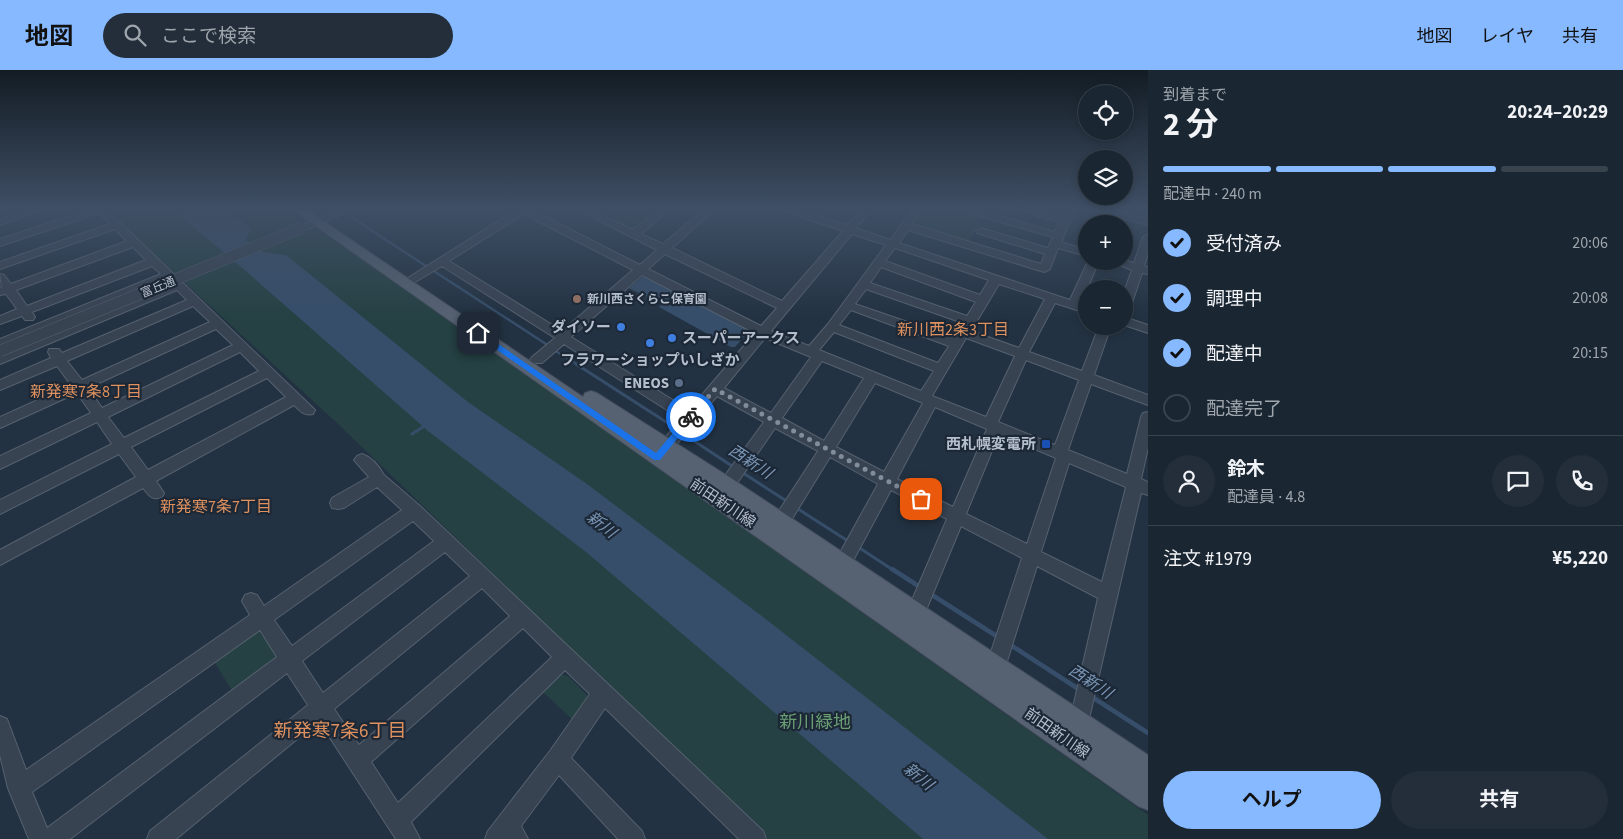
<!DOCTYPE html>
<html lang="ja">
<head>
<meta charset="utf-8">
<style>
  body { margin:0; font-family:"Source Sans 3","Noto Sans JP",sans-serif; background:#232e3a; color:#f1f3f6; height:100vh; display:flex; flex-direction:column; font-size:19px; white-space:nowrap }
  * { box-sizing:border-box; margin:0 }
  p { font-size:16px; color:#9fa5ac }
  .icon { flex:none; width:28px; height:28px; fill:none; stroke:currentColor; stroke-width:2; stroke-linecap:round; stroke-linejoin:round }
  .map { position:relative; flex:1; overflow:hidden }
  .details { display:flex; flex-direction:column; background:#1a2632; width:475px }
  .details>* { flex:none }
  .tools { position:absolute; left:1078px; top:15px; display:grid; gap:10px }
  .tools a { display:grid; place-items:center; width:55px; height:55px; border-radius:50%; background:#1a2632; box-shadow:0 2px 8px #0003,0 0 0 1px #38434d; font-size:25px }
  .pin { position:absolute; display:grid; place-items:center; width:42px; height:42px; color:#fff; margin:-21px; border-radius:10px; box-shadow:0 2px 8px #0006 }
  .courier { position:absolute; display:grid; place-items:center; width:50px; height:50px; margin:-25px; border:4px solid #1a73e8; border-radius:50%; background:#fff; color:#222; box-shadow:0 1px 6px #0007 }
  .headline em { font-style:normal; font-weight:700 }
  .headline div { display:flex; flex-direction:column-reverse }
  .headline { display:flex; align-items:center; justify-content:space-between; height:85px; padding:0 15px }
  h1 { font-size:32px; font-weight:700; line-height:38px }
  .bar { display:grid; grid-template-columns:repeat(4,1fr); gap:8px 5px; align-content:center; height:60px; padding:0 15px }
  .bar i { height:6px; border-radius:4px; background:#38434d }
  .bar .on { background:#86b9ff }
  .bar p { grid-column:span 4 }
  .line { display:flex; align-items:center; gap:12px; padding:0 15px; border-top:1px solid #38434d }
  .line div { flex:1 }
  .round { display:grid; place-items:center; flex:none; width:52px; height:52px; border-radius:26px; background:#232e3a }
  ol { padding:0 15px; list-style:none }
  li { display:flex; align-items:center; gap:15px; height:55px }
  li p { margin-inline-start:auto }
  li .icon { padding:5px; border-radius:50%; background:#86b9ff; color:#111; stroke-width:4 }
  li:last-child { color:#9fa5ac }
  li i { width:28px; height:28px; border:2px solid #38434d; border-radius:50% }
  .cta { display:flex; gap:10px; margin-top:auto; padding:10px 15px }
  .cta a { flex:1; height:58px; border-radius:30px; background:#86b9ff; color:#111; font-size:20px; font-weight:700; line-height:58px; text-align:center }
  .cta a+a { background:#232e3a; color:#f1f3f6 }
  header { display:flex; align-items:center; gap:30px; box-sizing:border-box; height:70px; padding:0 25px; background:#86b9ff; color:#111 }
  header strong { font-size:24px }
  nav { display:flex; gap:28px; margin-inline-start:auto; font-size:18px }
  .search { width:350px; height:45px; background:#232e3a; display:flex; align-items:center; gap:12px; box-sizing:border-box; padding:0 18px; border-radius:28px; color:#9fa5ac; font-size:19px }
  main { display:flex; flex:1; min-height:0 }
  .map>svg:first-child { display:block }
  .green { fill:#254143 }
  .water { fill:#364e6a }
  .lines { fill:none; stroke-linecap:round; stroke-linejoin:round }
  .stream-far2 { stroke:#364e6a; stroke-width:2.5 }
  .stream-far1 { stroke:#364e6a; stroke-width:3 }
  .stream { stroke:#364e6a; stroke-width:4.5 }
  .minor-casing { stroke:#56616f; stroke-width:2 }
  .major-casing { stroke:#424c5b; stroke-width:2 }
  .minor { fill:#384352; fill-rule:evenodd }
  .major { fill:#566272; fill-rule:evenodd }
  .minor-bridge-casing { stroke:#56616f; stroke-width:12; stroke-linecap:butt }
  .minor-bridge { stroke:#384352; stroke-width:11 }
  .route { fill:#1a73e8 }
  .done { stroke:#828d9c; stroke-width:5; stroke-dasharray:0 9 }
  .education-dot { fill:#8d6e63; stroke:#1d2837; stroke-width:2 }
  .shop-dot { fill:#3f7fe0; stroke:#1d2837; stroke-width:2 }
  .service-dot { fill:#5c6f8a; stroke:#1d2837; stroke-width:2 }
  .transit-dot { fill:#1a4fb4; stroke:#1d2837; stroke-width:2 }
  .labels { text-anchor:middle; stroke-width:4.5; stroke-linejoin:round; paint-order:stroke }
  .far-street-label { font-size:12px; fill:#b5becc; stroke:#1d2837 }
  .far-poi-label { font-size:12px; font-weight:bold; fill:#b5becc; stroke:#1d2837; text-anchor:start }
  .poi-label { font-size:15px; font-weight:bold; fill:#b5becc; stroke:#1d2837; text-anchor:end }
  .street-label { font-size:15px; fill:#b5becc; stroke:#1d2837 }
  .neighbourhood-label { font-size:16px; fill:#de915e; stroke:#1d2837 }
  .water-label { font-size:16px; font-style:italic; fill:#7a96b5; stroke:#1d2837 }
  .near-park-label { font-size:18px; fill:#6a9f74; stroke:#1d2837 }
  .near-neighbourhood-label { font-size:19px; fill:#de915e; stroke:#1d2837 }
</style>
</head>
<body>
<header>
<strong>地図</strong>
<div class="search"><svg class="icon" aria-label="search" viewBox="0 0 24 24"><circle cx="10" cy="10" r="6"/><path d="M15 15l6 6"/></svg>ここで検索</div>
<nav><a>地図</a><a>レイヤ</a><a>共有</a></nav>
</header>
<main>
<div class="map">
<svg width="1148" height="769" viewBox="0 0 1148 769">
  <rect width="100%" height="100%" fill="#233242"/>
  <path class="green" d="M 106,140 L 290,140 L 426,234 L 1148,745 L 1148,769 L 768,769 L 337,353 Z
    M 590,140 L 653,140 L 656,143 L 631,160 Z
    M 920,140 L 962,140 L 984,147 L 968,173 L 912,155 L 910,150 Z
    M 258,560 L 279,587 L 234,624 L 212,588 Z
    M 560,604 L 568,606 L 587,625 L 587,634 L 576,653 L 543,622 Z"/>
  <path class="water" d="M 173,140 L 228,140 L 251,158 L 246,170 L 263,182 L 286,185 L 468,332 L 587,414 L 763,547 L 1048,769 L 923,769 L 586,482 L 428,361 L 240,196 Z
    M 642,207 L 650,208 L 747,258 L 747,263 L 735,277 L 731,277 L 659,237 L 662,234 L 629,218 Z"/>
  <g class="lines">
    <path class="stream-far2" d="M 340,140 L 549,276
      M 554,280 L 578,295"/>
    <path class="stream-far1" d="M 576,294 L 677,359
      M 682,363 L 735,398
      M 412,364 L 426,355
      M 740,401 L 788,432
      M 795,437 L 851,473
      M 858,477 L 893,500"/>
    <path class="stream" d="M 892,499 L 920,517
      M 929,523 L 998,567
      M 1009,574 L 1080,620
      M 1092,627 L 1148,663"/>
    <g class="minor-casing">
      <path id="minor" d="M 27,140 L 42,140 L 0,155 L 0,149 Z
        M 89,140 L 107,140 L 315,340 L 313,344 C 304,346 300,341 294,335 L 156,411 L 164,423 L 162,427 C 152,431 149,425 143,418 L 0,495 L 0,480 L 136,407 L 119,384 L 0,444 L 0,430 L 112,374 L 97,352 L 0,399 L 0,386 L 91,343 L 77,323 L 0,358 L 0,347 L 71,315 L 57,296 L 0,320 L 0,310 L 51,288 L 48,282 L 49,279 L 59,279 L 62,283 L 187,230 L 177,220 L 0,294 L 0,285 L 171,214 L 167,210 L 0,278 L 0,269 L 161,204 L 152,196 L 32,242 L 35,247 L 33,250 L 25,250 L 22,246 L 0,254 L 0,246 L 17,239 L 6,224 L 0,225 L 0,218 L 2,217 L 0,204 L 4,205 L 11,214 L 127,171 L 115,159 L 0,199 L 0,192 L 110,154 L 99,143 L 0,176 L 0,169 ZM 133,177 L 146,190 L 27,236 L 16,220 ZM 193,236 L 210,252 L 82,310 L 67,291 ZM 216,259 L 233,275 L 102,338 L 88,318 ZM 240,282 L 259,301 L 124,368 L 108,347 ZM 267,308 L 286,327 L 148,400 L 131,377 Z
        M 338,140 L 352,140 L 305,160 L 301,161 L 296,158 Z
        M 516,140 L 532,140 L 640,195 L 657,180 L 579,140 L 592,140 L 633,160 L 658,140 L 669,140 L 641,164 L 663,174 L 703,140 L 714,140 L 672,178 L 782,231 L 843,161 L 787,142 L 786,140 L 801,140 L 847,155 L 861,140 L 871,140 L 856,158 L 890,170 L 912,140 L 922,140 L 912,154 L 1041,194 L 1045,184 L 977,163 L 976,161 L 981,158 L 1048,178 L 1053,167 L 965,142 L 964,140 L 980,140 L 1055,162 L 1059,152 L 1024,142 L 1023,140 L 1039,140 L 1062,147 L 1065,140 L 1075,140 L 1061,172 L 1086,180 L 1086,186 L 1058,178 L 1050,199 L 1044,202 L 908,160 L 899,173 L 1070,230 L 1088,191 L 1099,191 L 1081,233 L 1086,235 L 1086,243 L 1055,233 L 1029,282 L 1082,301 L 1099,256 L 1111,256 L 1094,305 L 1148,325 L 1148,335 L 1091,314 L 1068,380 L 1127,404 L 1141,347 L 1143,343 L 1148,342 L 1148,378 L 1141,409 L 1148,412 L 1148,425 L 1141,423 L 1086,662 L 1079,665 L 1072,662 L 1069,655 L 1098,528 L 1037,496 L 1003,604 L 996,606 L 989,604 L 986,597 L 1022,488 L 961,456 L 919,557 L 912,560 L 905,557 L 903,551 L 947,449 L 891,420 L 848,500 L 842,503 L 836,500 L 833,495 L 836,490 L 878,414 L 830,387 L 787,457 L 781,459 L 775,457 L 773,452 L 775,447 L 818,381 L 775,358 L 733,419 L 727,421 L 721,419 L 719,415 L 721,411 L 764,352 L 717,326 L 664,389 L 659,391 L 654,389 L 651,385 L 654,381 L 681,349 L 564,274 L 542,293 L 532,293 L 530,290 L 532,287 L 555,268 L 442,196 L 410,215 L 402,215 L 400,213 ZM 524,144 L 633,200 L 562,261 L 449,191 ZM 852,164 L 886,175 L 828,254 L 809,276 L 771,261 ZM 895,178 L 989,210 L 980,225 L 885,191 ZM 665,184 L 777,238 L 761,256 L 648,199 ZM 881,197 L 976,232 L 967,246 L 870,213 ZM 642,205 L 755,263 L 689,340 L 571,267 ZM 999,214 L 1045,229 L 1019,278 L 971,261 ZM 866,219 L 963,253 L 954,268 L 855,234 ZM 851,240 L 949,276 L 938,293 L 839,255 ZM 834,262 L 934,301 L 921,321 L 819,280 ZM 765,268 L 811,287 L 771,343 L 724,318 ZM 966,268 L 1015,286 L 986,347 L 932,326 ZM 1026,290 L 1079,310 L 1055,375 L 998,352 ZM 822,291 L 864,308 L 824,371 L 782,348 ZM 875,313 L 923,333 L 884,402 L 836,377 ZM 935,337 L 987,359 L 953,437 L 897,409 ZM 999,364 L 1056,388 L 1027,474 L 966,444 ZM 1069,393 L 1126,417 L 1102,512 L 1041,482 Z
        M 1098,140 L 1114,140 L 1148,149 L 1148,155 L 1099,142 Z
        M 1148,164 L 1148,183 L 1144,196 L 1148,197 L 1148,204 L 1142,203 L 1130,239 L 1124,243 L 1124,222 L 1132,200 L 1109,191 L 1124,190 L 1134,193 L 1143,167 Z
        M 1124,247 L 1148,255 L 1148,263 L 1124,255 Z
        M 362,384 C 371,387 379,396 384,405 L 420,436 L 763,761 L 766,769 L 739,769 L 605,638 L 571,688 L 642,761 L 645,769 L 618,769 L 559,705 L 521,756 L 528,769 L 485,769 L 488,761 L 550,681 L 590,624 L 565,600 L 411,752 L 420,769 L 396,769 L 319,651 L 176,769 L 147,769 L 150,761 L 308,635 L 287,603 L 70,769 L 29,769 L 8,718 L 0,685 L 0,646 L 7,649 L 26,700 L 250,545 L 242,531 L 245,525 L 251,523 L 257,525 L 264,536 L 402,440 L 377,417 L 344,438 L 338,439 L 332,438 L 330,433 L 332,428 L 369,407 L 354,390 L 357,386 ZM 413,451 L 434,471 L 292,576 L 274,550 ZM 445,482 L 470,506 L 323,623 L 302,591 ZM 482,518 L 510,546 L 359,675 L 334,639 ZM 523,558 L 552,587 L 398,733 L 371,692 ZM 260,560 L 277,587 L 47,758 L 32,722 Z"/>
    </g>
    <g class="major-casing">
      <path id="major" d="M 293,140 L 307,140 L 583,327 L 585,323 L 591,321 L 597,323 L 734,410 L 1148,685 L 1148,740 L 1138,736 Z"/>
    </g>
    <use href="#minor" class="minor"/>
    <use href="#major" class="major"/>
    <g class="minor-bridge-casing">
      <path id="minor-bridge" d="M 0,281 L 301,158"/>
    </g>
    <use href="#minor-bridge" class="minor-bridge"/>
  </g>
  <linearGradient id="sky" x2="0" y2="1"><stop stop-color="#131c24"/><stop offset="0.56" stop-color="#3f4f65"/><stop offset="1" stop-color="#3f4f65" stop-opacity="0"/></linearGradient>
  <rect width="1148" height="248" fill="url(#sky)"/>
  <path class="route" d="M 476,262 L 481,262 L 656,383 L 688,345 L 691,345 L 695,347 L 660,390 L 654,390 L 476,265 Z"/>
  <g class="lines">
    <path class="done" d="M 691,347 L 715,319 L 921,429"/>
  </g>
  <circle class="education-dot" cx="577" cy="229" r="5"/>
  <g class="shop-dot">
    <circle cx="621" cy="257" r="5"/>
    <circle cx="672" cy="268" r="5"/>
    <circle cx="650" cy="273" r="5"/>
  </g>
  <circle class="service-dot" cx="679" cy="313" r="5"/>
  <rect class="transit-dot" x="1041" y="369" width="10" height="10" rx="2.5"/>
  <g class="labels">
    <g class="far-street-label">
      <text transform="translate(158 217) rotate(-22)" y="4">富丘通</text>
    </g>
    <g class="far-poi-label">
      <text x="587" y="233">新川西さくらこ保育園</text>
    </g>
    <g class="poi-label">
      <text x="611" y="262">ダイソー</text>
      <text x="682" y="273" text-anchor="start">スーパーアークス</text>
      <text x="650" y="295" text-anchor="middle">フラワーショップいしざか</text>
      <text x="669" y="318">ENEOS</text>
      <text x="1036" y="379">西札幌変電所</text>
    </g>
    <g class="street-label">
      <text transform="translate(723 433) rotate(34)" y="5">前田新川線</text>
      <text transform="translate(1057 663) rotate(35)" y="5">前田新川線</text>
    </g>
    <g class="neighbourhood-label">
      <text x="953" y="265">新川西2条3丁目</text>
      <text x="86" y="327">新発寒7条8丁目</text>
      <text x="216" y="442">新発寒7条7丁目</text>
    </g>
    <g class="water-label">
      <text transform="translate(751 391) rotate(33)" y="6">西新川</text>
      <text transform="translate(602 454) rotate(38)" y="6">新川</text>
      <text transform="translate(1091 611) rotate(33)" y="6">西新川</text>
      <text transform="translate(919 706) rotate(39)" y="6">新川</text>
    </g>
    <g class="near-park-label">
      <text x="815" y="658">新川緑地</text>
    </g>
    <g class="near-neighbourhood-label">
      <text x="340" y="667">新発寒7条6丁目</text>
    </g>
  </g>
</svg>
<div class="tools">
<a><svg class="icon" aria-label="locate" viewBox="0 0 24 24"><circle cx="12" cy="12" r="6"/><path d="M12 2v4M12 18v4M2 12h4M18 12h4"/></svg></a>
<a><svg class="icon" aria-label="layers" viewBox="0 0 24 24"><path d="M12 4l9 5-9 5-9-5zM3 14l9 5 9-5"/></svg></a>
<a>+</a>
<a>−</a>
</div>
<div class="pin" style="left:921px;top:429px;background:#ea580c"><svg class="icon" aria-label="bag" viewBox="0 0 24 24"><path d="M5 8h14l-1 12H6zM9 8a3 3 0 0 1 6 0"/></svg></div>
<div class="pin" style="left:478px;top:263px;background:#1f2937"><svg class="icon" aria-label="home" viewBox="0 0 24 24"><path d="M3 11l9-7 9 7M6 9v11h12V9"/></svg></div>
<div class="courier" style="left:691px;top:347px"><svg class="icon" aria-label="bike" viewBox="0 0 24 24"><circle cx="6" cy="16" r="4"/><circle cx="18" cy="16" r="4"/><path d="M6 16l4-8h5l3 8M10 8l3 8H6M13 5h3"/></svg></div>
</div>
<section class="details">
<div class="headline"><div><h1>2 分</h1><p>到着まで</p></div><em>20:24–20:29</em></div>
<div class="bar"><i class="on"></i><i class="on"></i><i class="on"></i><i></i><p>配達中 · 240 m</p></div>
<ol>
<li><svg class="icon" aria-label="check" viewBox="0 0 24 24"><path d="M5 12l5 5 9-10"/></svg>受付済み<p>20:06</p></li>
<li><svg class="icon" aria-label="check" viewBox="0 0 24 24"><path d="M5 12l5 5 9-10"/></svg>調理中<p>20:08</p></li>
<li><svg class="icon" aria-label="check" viewBox="0 0 24 24"><path d="M5 12l5 5 9-10"/></svg>配達中<p>20:15</p></li>
<li><i></i>配達完了</li>
</ol>
<div class="line" style="height:90px"><a class="round"><svg class="icon" aria-label="person" viewBox="0 0 24 24"><circle cx="12" cy="8" r="4"/><path d="M4 21q1-7 8-7t8 7"/></svg></a><div><b>鈴木</b><p>配達員 · 4.8</p></div><a class="round"><svg class="icon" aria-label="chat" viewBox="0 0 24 24"><path d="M4 5h16v11H9l-5 4z"/></svg></a><a class="round"><svg class="icon" aria-label="phone" viewBox="0 0 24 24"><path d="M5 4h4l2 5-3 2q2 4 5 5l2-3 5 2v4C11 20 4 13 5 4z"/></svg></a></div>
<div class="line" style="height:65px"><div>注文 #1979</div><b>¥5,220</b></div>
<div class="cta"><a>ヘルプ</a><a>共有</a></div>
</section>
</main>
</body>
</html>
